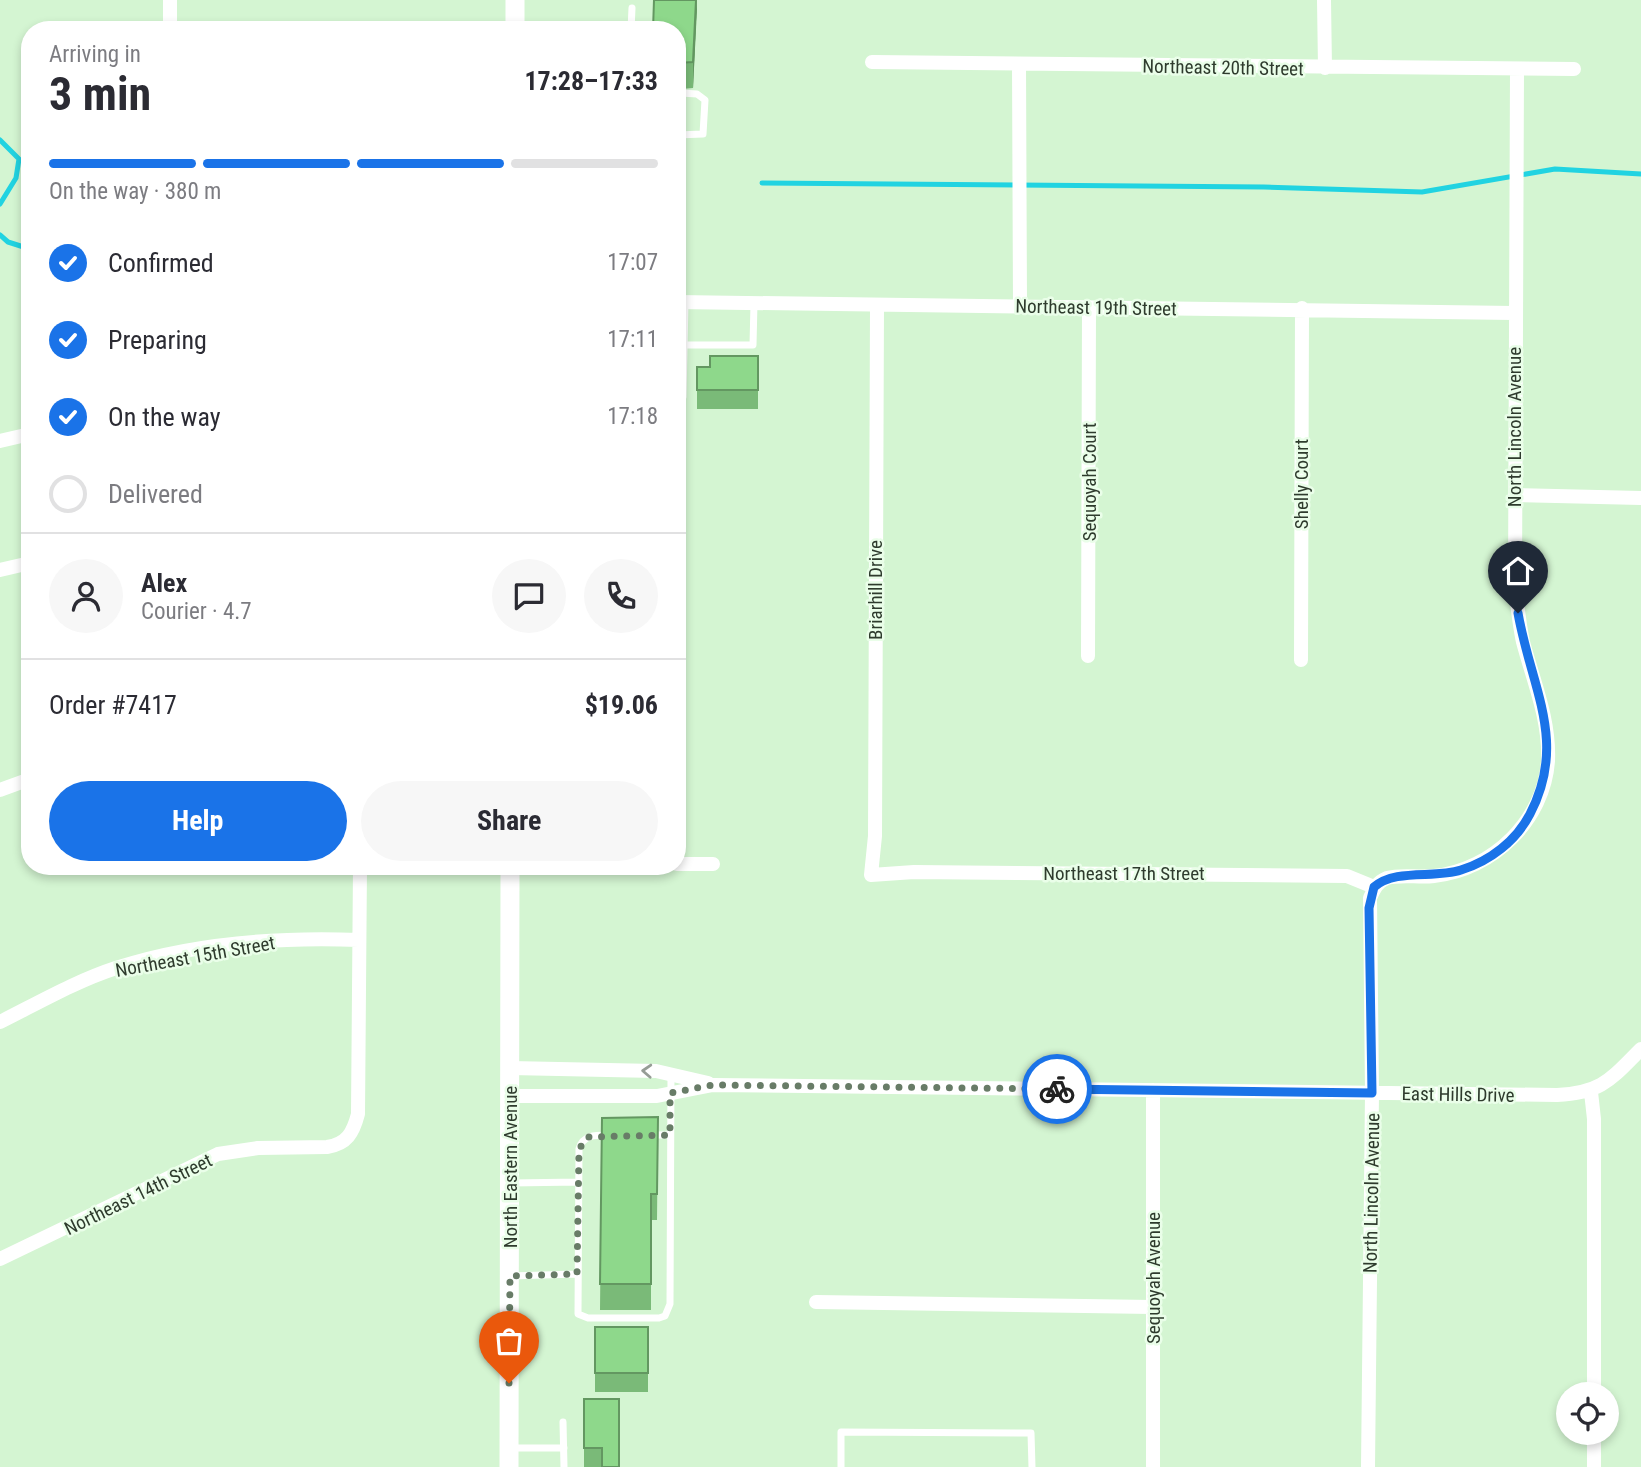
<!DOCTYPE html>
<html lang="en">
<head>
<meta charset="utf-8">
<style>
  body { margin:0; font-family:"Roboto Condensed",sans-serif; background:#f7f7f7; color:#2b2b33; height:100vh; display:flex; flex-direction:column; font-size:26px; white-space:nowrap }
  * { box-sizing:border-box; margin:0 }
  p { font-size:23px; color:#7c7c81 }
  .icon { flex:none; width:38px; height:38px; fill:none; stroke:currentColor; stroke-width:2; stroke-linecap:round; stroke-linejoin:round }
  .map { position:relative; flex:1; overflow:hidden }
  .panel { position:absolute; left:21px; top:21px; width:665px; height:854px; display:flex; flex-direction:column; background:#fff; border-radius:28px; box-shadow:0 4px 10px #0003 }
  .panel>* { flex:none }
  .controls { position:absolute; left:1556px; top:1382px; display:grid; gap:14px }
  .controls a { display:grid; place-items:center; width:63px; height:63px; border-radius:50%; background:#fff; box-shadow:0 4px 10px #0003; font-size:35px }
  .pin { position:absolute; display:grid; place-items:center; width:60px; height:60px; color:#fff; margin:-72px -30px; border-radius:50% 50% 50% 0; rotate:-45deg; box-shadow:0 0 7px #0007 }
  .pin .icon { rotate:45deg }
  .courier { position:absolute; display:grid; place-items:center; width:70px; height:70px; margin:-35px; border:5px solid #1a73e8; border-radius:50%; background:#fff; color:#222; box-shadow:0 2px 9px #0007 }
  .headline em { font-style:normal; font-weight:700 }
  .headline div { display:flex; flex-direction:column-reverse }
  .headline { display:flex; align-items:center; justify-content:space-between; height:119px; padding:0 28px }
  h1 { font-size:46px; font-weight:700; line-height:52px }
  .bar { display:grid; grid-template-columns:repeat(4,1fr); gap:10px 7px; align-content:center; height:84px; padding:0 28px }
  .bar i { height:9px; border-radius:5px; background:#e1e1e2 }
  .bar .on { background:#1a73e8 }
  .bar p { grid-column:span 4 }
  .line { display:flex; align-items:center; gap:18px; padding:0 28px; border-top:2px solid #e1e1e2 }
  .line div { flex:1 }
  .round { display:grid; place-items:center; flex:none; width:74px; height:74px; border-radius:37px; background:#f7f7f7 }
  ol { padding:0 28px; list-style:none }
  li { display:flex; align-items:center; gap:21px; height:77px }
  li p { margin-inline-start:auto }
  li .icon { padding:7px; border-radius:50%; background:#1a73e8; color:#fff; stroke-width:4 }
  li:last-child { color:#7c7c81 }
  li i { width:38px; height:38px; border:4px solid #e1e1e2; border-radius:50% }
  .button { display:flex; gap:14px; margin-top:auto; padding:14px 28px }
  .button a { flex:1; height:80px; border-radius:42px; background:#1a73e8; color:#fff; font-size:28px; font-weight:700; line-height:80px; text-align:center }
  .button a+a { background:#f7f7f7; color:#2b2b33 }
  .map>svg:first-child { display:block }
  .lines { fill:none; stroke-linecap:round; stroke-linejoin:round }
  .stream { stroke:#21d3e1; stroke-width:5 }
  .service { stroke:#fff; stroke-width:7 }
  .minor { stroke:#fff; stroke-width:14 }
  .secondary { stroke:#fff; stroke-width:19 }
  .wall { fill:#7aba78 }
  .shaded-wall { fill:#639761 }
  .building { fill:#8ed88b; stroke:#639761; stroke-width:2 }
  .oneway { stroke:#969d96 }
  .done { stroke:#687c67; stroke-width:7; stroke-dasharray:0 12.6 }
  .route { stroke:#1a73e8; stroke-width:9 }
  .labels { text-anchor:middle; stroke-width:5; stroke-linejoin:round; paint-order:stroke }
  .street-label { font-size:19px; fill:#2e3b2d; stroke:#eafee9 }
</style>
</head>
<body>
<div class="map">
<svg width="1641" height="1467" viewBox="0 0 1641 1467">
  <rect width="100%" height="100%" fill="#d4f5d2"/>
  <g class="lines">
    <path class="stream" d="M 0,140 L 19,159 L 16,178 L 0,204
      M 762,183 L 1264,187 L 1422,192 L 1555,169 L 1641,174
      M 0,235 L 8,242 L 30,249"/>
    <path class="service" d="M 631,30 L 632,8
      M 677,135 L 703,134 L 705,100 L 697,94 L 681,93
      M 684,345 L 753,345 L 754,303
      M 677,408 L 683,397 L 685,302
      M 610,1135 C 597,1135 583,1134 579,1149 L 578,1314 L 588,1318 L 659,1318 L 665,1316 L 670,1304 L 671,1075
      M 650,1135 L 670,1135
      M 511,1183 L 579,1182
      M 510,1276 L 577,1274
      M 563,1422 L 564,1467
      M 512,1448 L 564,1448
      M 841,1467 L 841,1432 L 1031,1433 L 1032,1467"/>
    <path class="minor" d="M 1324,0 L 1325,68
      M 170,30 L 170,0
      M 872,62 L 1574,69
      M 1019,64 L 1020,305
      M 677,302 L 1514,313
      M 877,306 L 875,836 L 871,875 L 914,872 L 1347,876 L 1374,887
      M 0,441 L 30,434
      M 1515,495 L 1641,498
      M 0,570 L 30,563
      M 1088,656 L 1089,307
      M 1301,660 L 1302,308
      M 0,790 L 30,779
      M 677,864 L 713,864
      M 0,1022 C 38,1003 76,981 116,968 C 193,943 278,937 359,940
      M 510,1068 L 656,1071 L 708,1083
      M 1591,1092 L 1594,1119 L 1594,1395
      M 510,1096 L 657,1096 L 713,1085 L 1557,1095 C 1602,1093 1611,1079 1641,1049
      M 0,1259 L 218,1154 L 258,1148 L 327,1147 C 347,1144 353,1133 358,1114 L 360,866
      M 816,1302 L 1153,1307
      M 1153,1467 L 1153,1090
      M 1368,1467 L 1372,1093 L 1370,898 C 1374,889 1377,882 1387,878 C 1402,874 1419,878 1434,876 C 1493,870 1544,820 1548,761 C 1550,720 1533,680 1523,642 C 1519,623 1517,603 1515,584 L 1517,69
      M 1594,1467 L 1594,1433"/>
    <path class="secondary" d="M 515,30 L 515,0
      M 509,1467 L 510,866"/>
  </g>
  <path class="wall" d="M 697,0 L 693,88 L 681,89 L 681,102 L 677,102 L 677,30 Z
    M 758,356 L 758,409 L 697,409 L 697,367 L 710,367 Z
    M 677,651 L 681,651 L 681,738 L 677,738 Z
    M 658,1117 L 657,1220 L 651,1220 L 651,1310 L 600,1310 L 602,1118 Z
    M 595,1327 L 648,1327 L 648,1392 L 595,1392 Z
    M 584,1399 L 619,1467 L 584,1467 Z"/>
  <path class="shaded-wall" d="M 696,0 L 697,9 L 693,88 L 693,62 Z"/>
  <path class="building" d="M 654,0 L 696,0 L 693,62 L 677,63 L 677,30 L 653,30 Z
    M 710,356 L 758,356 L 758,390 L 697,390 L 697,367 L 710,367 Z
    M 677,651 L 681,651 L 681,714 L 677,714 Z
    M 658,1117 L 657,1194 L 651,1194 L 651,1284 L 600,1284 L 602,1118 Z
    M 595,1327 L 648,1327 L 648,1373 L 595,1373 Z
    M 584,1399 L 619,1399 L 619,1467 L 602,1467 L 602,1448 L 584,1448 Z"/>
  <defs><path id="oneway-chevron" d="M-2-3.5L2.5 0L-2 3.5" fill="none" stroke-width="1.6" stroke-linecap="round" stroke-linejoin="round" transform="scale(1.75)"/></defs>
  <use class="oneway" href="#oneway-chevron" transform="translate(647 1071) rotate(-177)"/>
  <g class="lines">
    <path class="done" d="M 509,1383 L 510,1276 L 577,1274 L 579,1149 L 588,1137 L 670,1135 L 670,1093 L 713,1085 L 1057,1089"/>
    <path class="route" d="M 1057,1089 L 1372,1093 L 1369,908 L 1374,887 C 1396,868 1434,879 1461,870 C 1490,861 1516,841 1530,814 C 1568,741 1531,688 1518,613"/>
  </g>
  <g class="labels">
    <g class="street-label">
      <text transform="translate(1223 67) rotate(1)" y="7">Northeast 20th Street</text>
      <text transform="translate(1096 307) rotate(1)" y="7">Northeast 19th Street</text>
      <text transform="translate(1514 427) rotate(-90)" y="7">North Lincoln Avenue</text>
      <text transform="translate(1089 482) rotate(-90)" y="7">Sequoyah Court</text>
      <text transform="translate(1301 484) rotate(-90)" y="7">Shelly Court</text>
      <text transform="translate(875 590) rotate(-90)" y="7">Briarhill Drive</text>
      <text x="1124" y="880">Northeast 17th Street</text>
      <text transform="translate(195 956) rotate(-10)" y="7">Northeast 15th Street</text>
      <text transform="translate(1458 1094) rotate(1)" y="7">East Hills Drive</text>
      <text transform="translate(510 1167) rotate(-90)" y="7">North Eastern Avenue</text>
      <text transform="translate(1371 1193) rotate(-89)" y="7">North Lincoln Avenue</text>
      <text transform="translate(138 1194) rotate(-26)" y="7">Northeast 14th Street</text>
      <text transform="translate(1153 1278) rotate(-90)" y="7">Sequoyah Avenue</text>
    </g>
  </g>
</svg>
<div class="controls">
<a><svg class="icon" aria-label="locate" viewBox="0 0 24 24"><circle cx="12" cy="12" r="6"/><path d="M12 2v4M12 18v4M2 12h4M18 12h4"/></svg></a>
</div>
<div class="pin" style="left:509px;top:1383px;background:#ea580c"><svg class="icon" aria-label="bag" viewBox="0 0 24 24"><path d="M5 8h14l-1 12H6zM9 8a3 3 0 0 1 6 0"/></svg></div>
<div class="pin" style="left:1518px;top:613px;background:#1f2937"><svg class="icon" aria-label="home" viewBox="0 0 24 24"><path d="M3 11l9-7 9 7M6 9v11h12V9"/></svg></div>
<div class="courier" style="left:1057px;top:1089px"><svg class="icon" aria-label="bike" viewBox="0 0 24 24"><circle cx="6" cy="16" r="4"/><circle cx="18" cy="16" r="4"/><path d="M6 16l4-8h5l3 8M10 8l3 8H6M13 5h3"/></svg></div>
<section class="panel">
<div class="headline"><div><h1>3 min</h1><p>Arriving in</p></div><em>17:28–17:33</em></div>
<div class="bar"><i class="on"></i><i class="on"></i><i class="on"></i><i></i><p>On the way · 380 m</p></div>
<ol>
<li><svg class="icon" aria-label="check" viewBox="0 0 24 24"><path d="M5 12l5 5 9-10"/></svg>Confirmed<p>17:07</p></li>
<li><svg class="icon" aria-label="check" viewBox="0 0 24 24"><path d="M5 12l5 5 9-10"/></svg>Preparing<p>17:11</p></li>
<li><svg class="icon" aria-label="check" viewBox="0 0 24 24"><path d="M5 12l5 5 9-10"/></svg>On the way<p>17:18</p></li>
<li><i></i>Delivered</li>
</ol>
<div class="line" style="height:126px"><a class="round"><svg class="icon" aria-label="person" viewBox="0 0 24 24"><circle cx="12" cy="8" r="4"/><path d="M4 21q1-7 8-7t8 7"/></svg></a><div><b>Alex</b><p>Courier · 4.7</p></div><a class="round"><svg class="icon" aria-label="chat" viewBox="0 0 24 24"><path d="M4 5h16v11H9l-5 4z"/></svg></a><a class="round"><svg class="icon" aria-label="phone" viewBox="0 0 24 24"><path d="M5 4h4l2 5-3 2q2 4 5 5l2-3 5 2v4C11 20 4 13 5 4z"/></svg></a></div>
<div class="line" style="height:91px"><div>Order #7417</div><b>$19.06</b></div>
<div class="button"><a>Help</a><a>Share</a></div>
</section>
</div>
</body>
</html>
